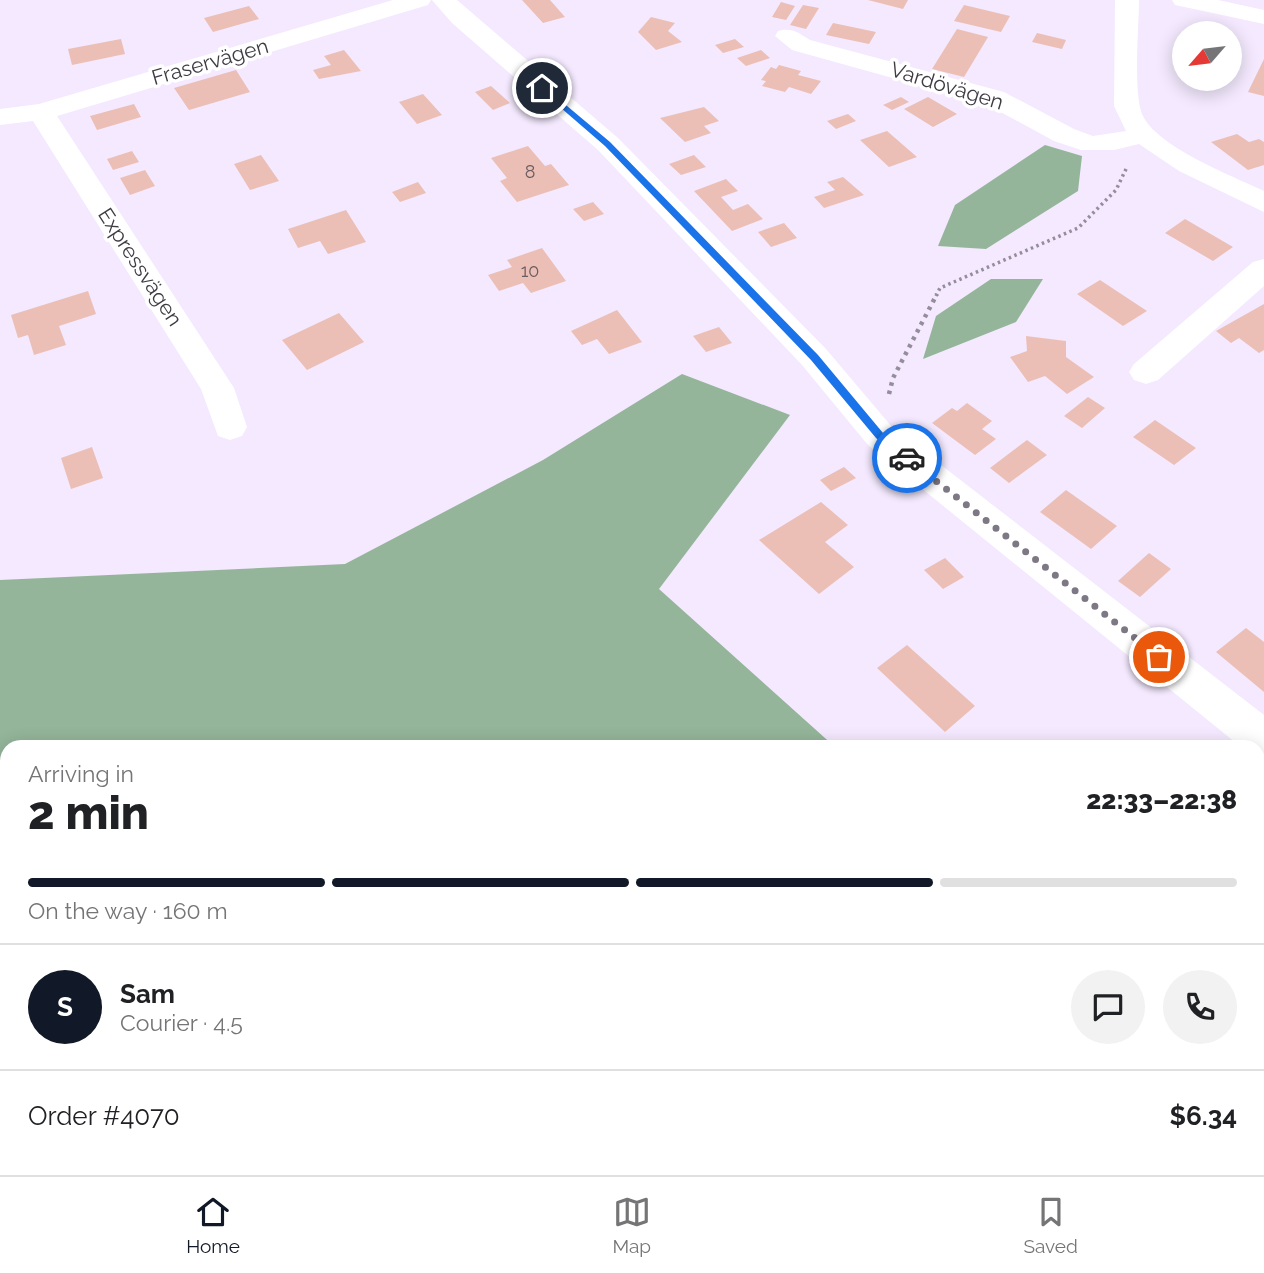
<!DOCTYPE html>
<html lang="en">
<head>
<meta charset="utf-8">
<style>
  body { margin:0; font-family:Raleway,sans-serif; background:#f2f2f2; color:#202124; height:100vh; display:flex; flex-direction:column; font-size:26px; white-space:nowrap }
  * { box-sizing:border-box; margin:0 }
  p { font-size:23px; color:#757577 }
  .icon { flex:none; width:38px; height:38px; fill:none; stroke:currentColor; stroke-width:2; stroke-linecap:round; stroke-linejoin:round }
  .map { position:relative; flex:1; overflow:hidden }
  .panel { position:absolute; left:0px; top:740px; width:1265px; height:436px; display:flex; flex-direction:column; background:#fff; border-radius:21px 21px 0 0; box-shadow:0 4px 18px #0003 }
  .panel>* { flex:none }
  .needle { width:46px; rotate:242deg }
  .tools { position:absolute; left:1172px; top:21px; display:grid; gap:14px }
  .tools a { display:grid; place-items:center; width:70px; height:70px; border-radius:50%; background:#fff; box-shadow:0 4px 18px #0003; font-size:35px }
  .pin { position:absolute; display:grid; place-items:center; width:60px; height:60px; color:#fff; margin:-30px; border:4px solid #fff; border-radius:50%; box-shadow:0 2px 7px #0007 }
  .courier { position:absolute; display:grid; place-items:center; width:70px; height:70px; margin:-35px; border:5px solid #1a73e8; border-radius:50%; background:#fff; color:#222; box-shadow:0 2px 9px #0007 }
  .headline em { font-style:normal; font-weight:800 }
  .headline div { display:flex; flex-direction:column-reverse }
  .headline { display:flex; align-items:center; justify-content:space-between; height:119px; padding:0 28px }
  h1 { font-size:46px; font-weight:800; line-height:52px }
  .bar { display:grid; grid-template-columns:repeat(4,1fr); gap:10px 7px; align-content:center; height:84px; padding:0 28px }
  .bar i { height:9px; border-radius:5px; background:#e0e0e0 }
  .bar .current { background:#111827 }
  .bar p { grid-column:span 4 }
  .line { display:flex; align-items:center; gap:18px; padding:0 28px; border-top:2px solid #e0e0e0 }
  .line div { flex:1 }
  .round { display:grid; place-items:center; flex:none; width:74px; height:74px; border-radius:37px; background:#f2f2f2 }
  .menu { display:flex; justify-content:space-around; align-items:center; height:98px; border-top:2px solid #e0e0e0; background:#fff; font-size:19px; color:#757577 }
  .menu a { display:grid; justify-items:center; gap:4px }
  .menu .current { color:#111827 }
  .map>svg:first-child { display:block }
  .forest { fill:#94b59a }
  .building { fill:#ebbfb6 }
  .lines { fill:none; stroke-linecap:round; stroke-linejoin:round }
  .path-far1 { stroke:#948d9b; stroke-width:3.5; stroke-dasharray:2.5 3.5; stroke-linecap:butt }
  .path { stroke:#948d9b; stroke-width:4.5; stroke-dasharray:3.5 5; stroke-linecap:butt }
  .minor { fill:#fff; fill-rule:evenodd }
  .route { fill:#1a73e8 }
  .done { stroke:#7e7884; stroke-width:7; stroke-dasharray:0 12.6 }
  .labels { text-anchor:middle; stroke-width:7; stroke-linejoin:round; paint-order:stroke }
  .far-number-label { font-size:18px; fill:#6a5c60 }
  .far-street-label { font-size:21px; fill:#3f3b43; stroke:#fff }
</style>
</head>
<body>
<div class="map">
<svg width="1264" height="1175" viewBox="0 0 1264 1175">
  <rect width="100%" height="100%" fill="#f4e9fe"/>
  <path class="forest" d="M 1045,145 L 1082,156 L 1078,191 L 986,249 L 938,246 L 955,205 Z
    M 991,279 L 1043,279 L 1016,322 L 923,359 L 936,316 Z
    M 682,374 L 790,415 L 659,589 L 835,747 L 7,747 L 7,921 L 0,916 L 0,580 L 345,564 L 543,460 Z
    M 1258,1130 L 1264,1137 L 1264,1175 L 379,1175 L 370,1169 L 1258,1169 Z"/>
  <path class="building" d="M 522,0 L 550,0 L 565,17 L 543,23 Z
    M 868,0 L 908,0 L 903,9 Z
    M 781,2 L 795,6 L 786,20 L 772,17 Z
    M 803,5 L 819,8 L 806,29 L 790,25 Z
    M 964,5 L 1010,16 L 1001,32 L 954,21 Z
    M 249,6 L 259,19 L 213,32 L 204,18 Z
    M 651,17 L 675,23 L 668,31 L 682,42 L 656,50 L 638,32 Z
    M 833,23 L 876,32 L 869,44 L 826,35 Z
    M 957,29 L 988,37 L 964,77 L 932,69 Z
    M 1037,33 L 1066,40 L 1062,49 L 1032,42 Z
    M 121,39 L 125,54 L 72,65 L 68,49 Z
    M 735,39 L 744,47 L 723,53 L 715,45 Z
    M 344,50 L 361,71 L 319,79 L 313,70 L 331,65 L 324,56 Z
    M 761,50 L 770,58 L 746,66 L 737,58 Z
    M 1264,59 L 1264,96 L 1248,92 Z
    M 779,65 L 801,71 L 798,75 L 821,81 L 811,94 L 789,87 L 785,92 L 762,86 L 766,81 L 761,80 L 771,67 L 776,69 Z
    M 236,70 L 250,92 L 189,110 L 174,88 Z
    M 491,86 L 510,103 L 493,110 L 475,92 Z
    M 423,94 L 442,115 L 417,124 L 399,102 Z
    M 901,97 L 909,102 L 892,110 L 883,105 Z
    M 928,97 L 957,114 L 933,127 L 904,109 Z
    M 134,104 L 141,117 L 97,130 L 90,116 Z
    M 704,107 L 719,121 L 704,126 L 711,133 L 685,142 L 660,118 Z
    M 848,114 L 856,121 L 836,129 L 827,121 Z
    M 887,131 L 917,157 L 889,167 L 860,140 Z
    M 1237,134 L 1249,142 L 1259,139 L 1264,142 L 1264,165 L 1248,170 L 1211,142 Z
    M 528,146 L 545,166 L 551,164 L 569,185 L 517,202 L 500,181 L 507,178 L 491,158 Z
    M 132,151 L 139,162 L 113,170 L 107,159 Z
    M 261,155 L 279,181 L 250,190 L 234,164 Z
    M 694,155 L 706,167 L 681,175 L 669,164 Z
    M 145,170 L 155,186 L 130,195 L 120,178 Z
    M 843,177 L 864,195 L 824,208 L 814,197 L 835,190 L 827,182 Z
    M 726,179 L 738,191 L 721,197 L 733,210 L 748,204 L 763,219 L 732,231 L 694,191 Z
    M 418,182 L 426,193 L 400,202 L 392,192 Z
    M 593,202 L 604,214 L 584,221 L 573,209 Z
    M 346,210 L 366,242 L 328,254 L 320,241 L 298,248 L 288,229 Z
    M 1185,219 L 1233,247 L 1213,261 L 1165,233 Z
    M 784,223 L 797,238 L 771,247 L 758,232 Z
    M 542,248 L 566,281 L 531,293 L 523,283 L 499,291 L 488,275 L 512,267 L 507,260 Z
    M 1100,280 L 1147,311 L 1123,326 L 1077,294 Z
    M 88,291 L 96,314 L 59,326 L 66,345 L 34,355 L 28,335 L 18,338 L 11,315 Z
    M 1264,304 L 1264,350 L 1259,353 L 1239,338 L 1231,343 L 1216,331 Z
    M 617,310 L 642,342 L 609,354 L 597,339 L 582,345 L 571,331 Z
    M 339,313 L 364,342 L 307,370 L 282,340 Z
    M 719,327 L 732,343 L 706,352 L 693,336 Z
    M 1026,336 L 1066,341 L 1066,357 L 1094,377 L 1067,394 L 1045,376 L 1028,382 L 1010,357 L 1027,351 Z
    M 1088,397 L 1105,408 L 1082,428 L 1064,416 Z
    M 967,403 L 992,421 L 982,429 L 996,439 L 975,455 L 932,423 L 952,408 L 957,411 Z
    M 1155,420 L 1196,448 L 1174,465 L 1133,437 Z
    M 1027,440 L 1047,455 L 1009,483 L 990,468 Z
    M 92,447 L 103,478 L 71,489 L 61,458 Z
    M 844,467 L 856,478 L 831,491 L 820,480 Z
    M 1066,490 L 1117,526 L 1091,549 L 1040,512 Z
    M 821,502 L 848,525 L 825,542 L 854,567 L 819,594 L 759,540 Z
    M 1149,553 L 1171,569 L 1140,597 L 1118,581 Z
    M 945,558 L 964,577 L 943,589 L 924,570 Z
    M 1246,628 L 1264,642 L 1264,692 L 1216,652 Z
    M 907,645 L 975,706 L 945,732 L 877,668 Z
    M 1264,985 L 1264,1013 L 1258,1008 L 1258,992 Z"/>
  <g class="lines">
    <path class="path-far1" d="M 936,296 L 940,288 L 1078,228 L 1116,190 L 1127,167"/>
    <path class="path" d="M 889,394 L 893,378 L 937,294"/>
    <path class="minor" d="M 393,0 L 431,0 L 428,5 L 57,116 L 234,388 L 247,427 L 242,436 L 230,440 L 218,436 L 201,389 L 33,121 L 0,125 L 0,109 L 39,104 Z
      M 432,0 L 457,0 L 618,138 L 826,349 L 892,427 L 1264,715 L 1264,759 L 1258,757 L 1258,747 L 1241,747 L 868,445 L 802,365 L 598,150 L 452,23 Z
      M 1115,0 L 1139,0 C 1139,27 1133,90 1142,114 C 1156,147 1233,176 1264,191 L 1264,212 L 1179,171 L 1139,144 L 1114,150 L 1081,150 L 1054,141 L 986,104 L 792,50 L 775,36 L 778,31 C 792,27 799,33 810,40 L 1004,92 L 1074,129 L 1093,136 L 1126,131 L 1114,106 Z
      M 1172,0 L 1218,0 L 1264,10 L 1264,24 L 1175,5 Z
      M 1264,259 L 1264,286 L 1158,380 L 1146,384 L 1134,380 L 1129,372 L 1134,364 L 1253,262 Z"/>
  </g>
  <path class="route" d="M 542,85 L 610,142 L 818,355 L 883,433 L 911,455 L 911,461 L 903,461 L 876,438 L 811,360 L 605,146 L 539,89 Z"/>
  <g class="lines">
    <path class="done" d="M 907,458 L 1159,657"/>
  </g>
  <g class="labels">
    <g class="far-number-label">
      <text x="530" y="178">8</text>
      <text x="530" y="277">10</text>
    </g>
    <g class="far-street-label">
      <text transform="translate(210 62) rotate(-16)" y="7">Fraservägen</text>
      <text transform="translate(947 86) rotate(17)" y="7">Vardövägen</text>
      <text transform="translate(140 267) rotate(57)" y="7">Expressvägen</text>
    </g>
  </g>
</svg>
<div class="tools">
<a><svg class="needle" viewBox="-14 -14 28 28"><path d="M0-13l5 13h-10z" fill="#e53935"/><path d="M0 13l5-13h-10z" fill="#757577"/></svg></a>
</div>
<div class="pin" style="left:1159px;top:657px;background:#ea580c"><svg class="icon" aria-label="bag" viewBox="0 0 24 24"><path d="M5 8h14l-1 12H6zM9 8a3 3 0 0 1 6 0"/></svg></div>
<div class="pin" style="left:542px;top:88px;background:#1f2937"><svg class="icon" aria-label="home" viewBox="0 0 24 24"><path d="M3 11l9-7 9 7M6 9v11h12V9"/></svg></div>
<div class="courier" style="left:907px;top:458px"><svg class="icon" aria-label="car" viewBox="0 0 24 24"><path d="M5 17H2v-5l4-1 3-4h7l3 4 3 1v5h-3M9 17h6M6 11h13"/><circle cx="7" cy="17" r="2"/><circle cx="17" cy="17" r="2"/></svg></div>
<section class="panel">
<div class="headline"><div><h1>2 min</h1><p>Arriving in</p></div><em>22:33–22:38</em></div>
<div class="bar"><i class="current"></i><i class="current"></i><i class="current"></i><i></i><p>On the way · 160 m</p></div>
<div class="line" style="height:126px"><b class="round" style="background:#111827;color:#fff">S</b><div><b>Sam</b><p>Courier · 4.5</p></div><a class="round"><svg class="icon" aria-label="chat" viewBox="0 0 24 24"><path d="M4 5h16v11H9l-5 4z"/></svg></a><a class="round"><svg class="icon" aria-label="phone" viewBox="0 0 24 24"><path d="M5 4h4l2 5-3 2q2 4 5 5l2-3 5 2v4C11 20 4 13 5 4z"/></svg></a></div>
<div class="line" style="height:91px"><div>Order #4070</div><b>$6.34</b></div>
</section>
</div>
<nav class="menu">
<a class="current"><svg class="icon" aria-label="home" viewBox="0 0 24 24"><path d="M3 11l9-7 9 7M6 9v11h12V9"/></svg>Home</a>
<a><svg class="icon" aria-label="map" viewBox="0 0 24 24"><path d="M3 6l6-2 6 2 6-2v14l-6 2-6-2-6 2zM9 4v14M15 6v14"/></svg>Map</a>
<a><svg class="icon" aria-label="saved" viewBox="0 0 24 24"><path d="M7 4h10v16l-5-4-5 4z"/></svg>Saved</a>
</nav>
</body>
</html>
